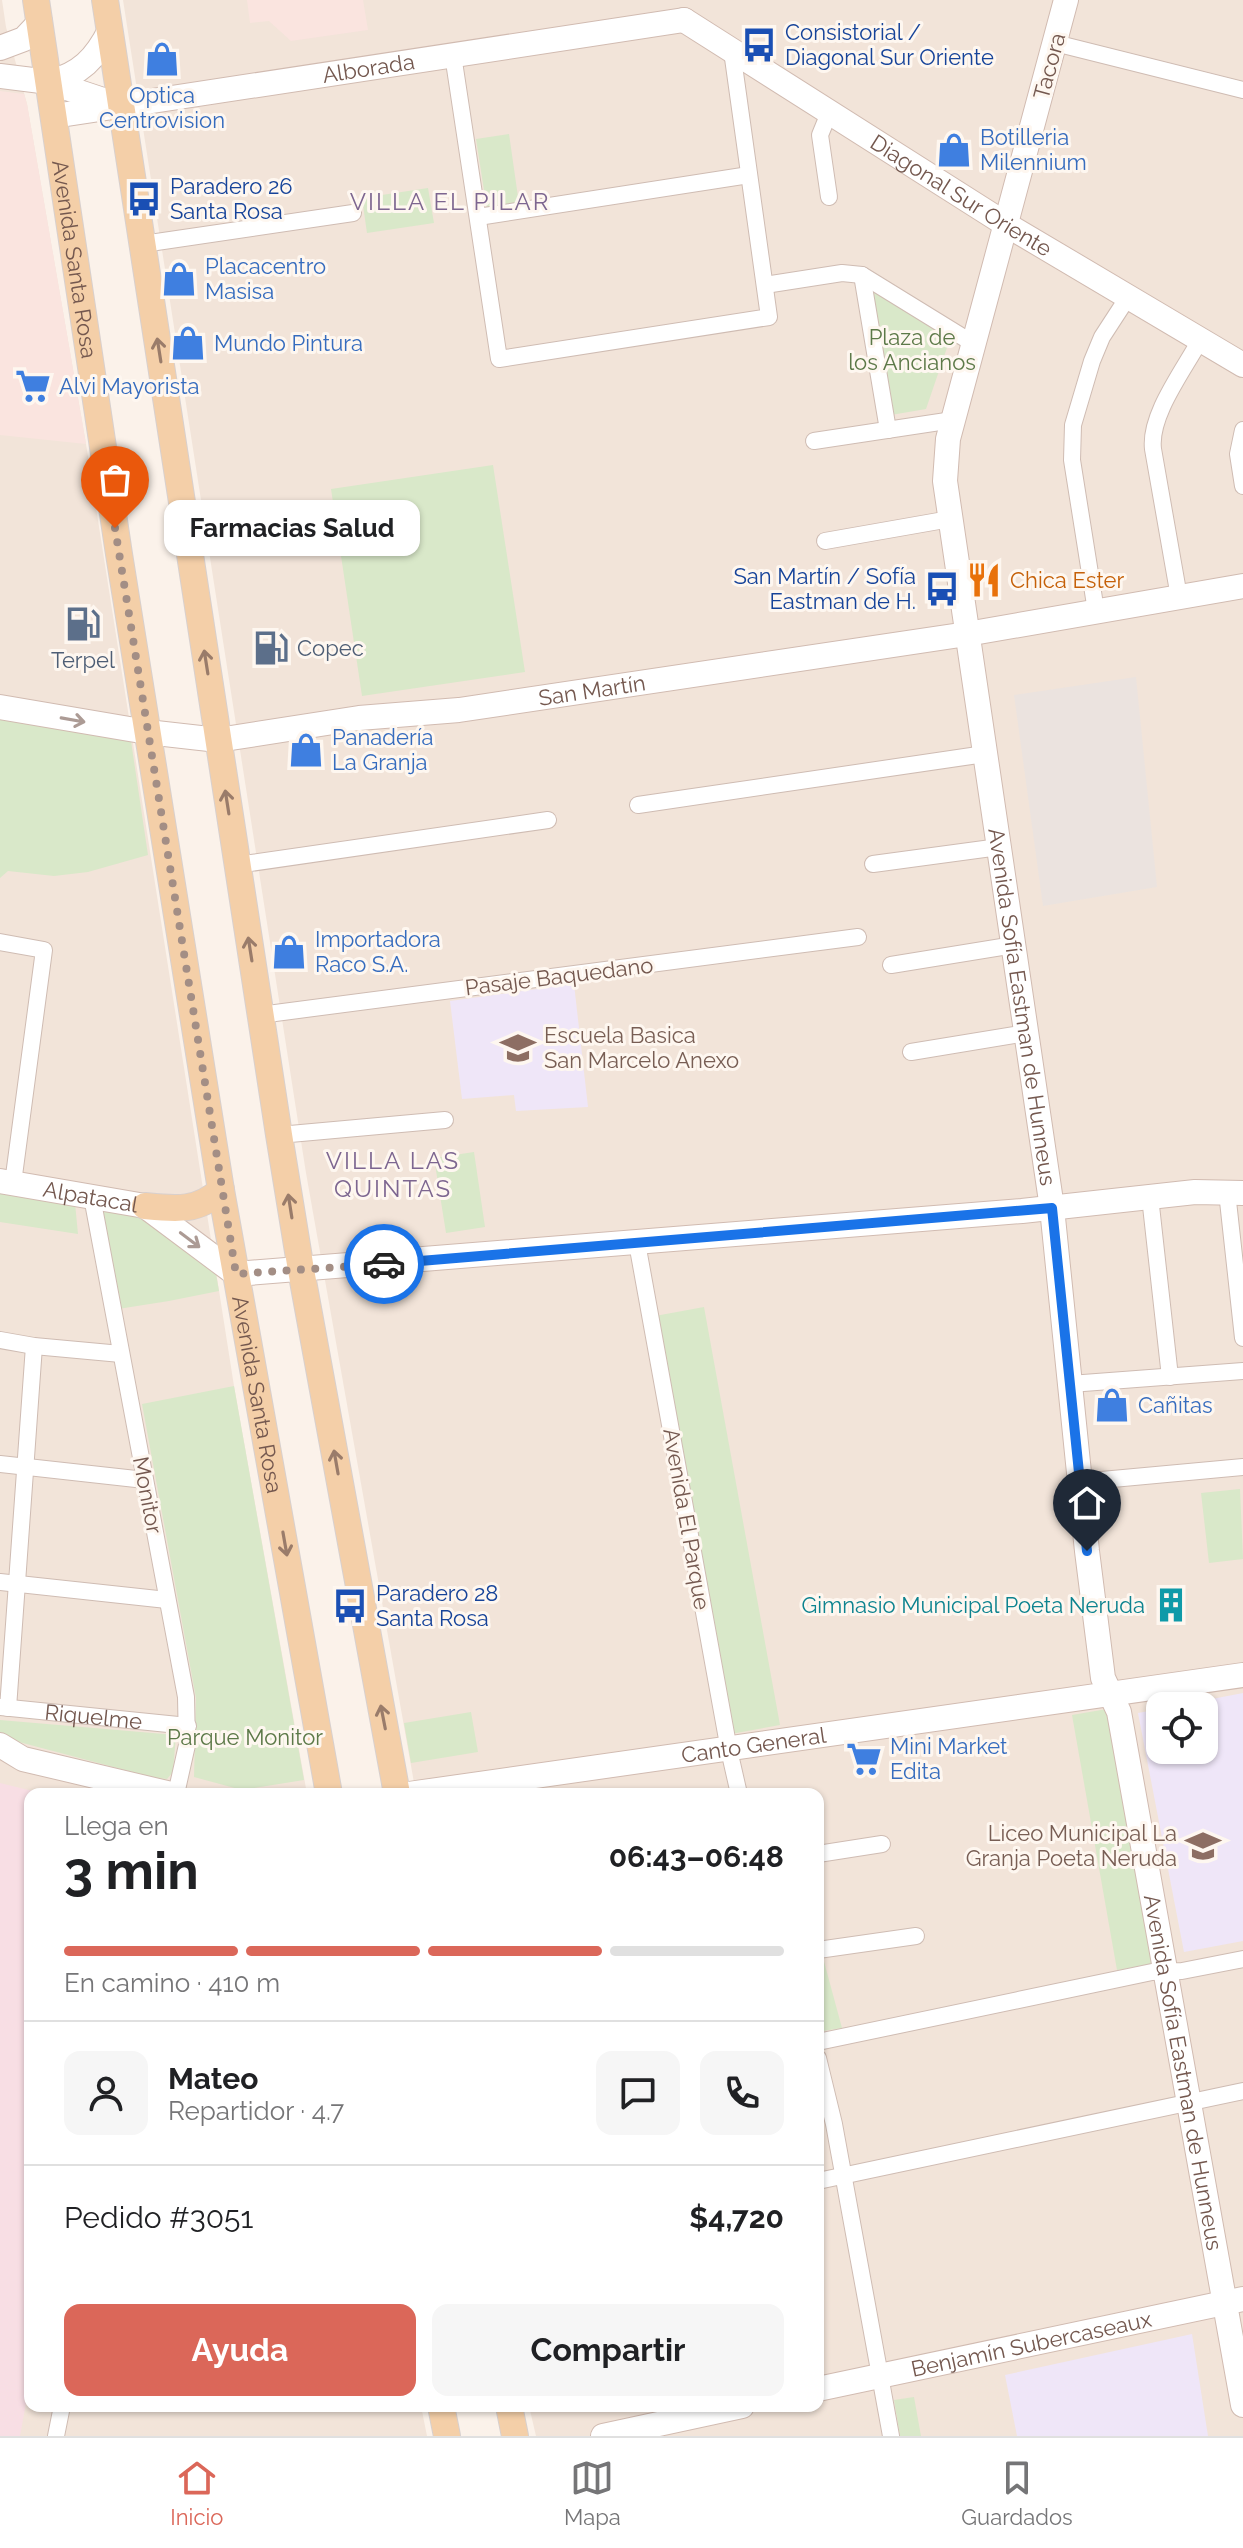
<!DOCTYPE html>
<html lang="es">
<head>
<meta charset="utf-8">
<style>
  body { margin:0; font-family:Raleway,sans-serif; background:#f6f6f6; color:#202124; height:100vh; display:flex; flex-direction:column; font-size:30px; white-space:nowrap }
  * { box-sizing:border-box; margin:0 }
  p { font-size:26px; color:#757577 }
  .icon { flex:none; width:44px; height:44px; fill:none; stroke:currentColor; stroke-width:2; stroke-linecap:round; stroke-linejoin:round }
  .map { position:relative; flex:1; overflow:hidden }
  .details { position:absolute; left:24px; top:1788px; width:800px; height:624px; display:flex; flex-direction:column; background:#fff; border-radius:16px; box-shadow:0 2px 6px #0004 }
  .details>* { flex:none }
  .tools { position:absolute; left:1146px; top:1692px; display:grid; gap:16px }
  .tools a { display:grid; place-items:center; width:72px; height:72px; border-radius:16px; background:#fff; box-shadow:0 2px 6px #0004; font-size:40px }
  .pin { position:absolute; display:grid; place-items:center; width:68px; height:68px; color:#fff; margin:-82px -34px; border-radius:50% 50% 50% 0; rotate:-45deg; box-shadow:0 0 8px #0007 }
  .pin .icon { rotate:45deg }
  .courier { position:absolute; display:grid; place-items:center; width:80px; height:80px; margin:-40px; border:6px solid #1a73e8; border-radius:50%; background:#fff; color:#222; box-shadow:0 2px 10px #0007 }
  .bubble { position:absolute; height:56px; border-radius:16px; background:#fff; box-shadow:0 2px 6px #0004; font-size:26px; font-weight:700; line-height:56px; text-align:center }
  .summary em { font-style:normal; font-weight:700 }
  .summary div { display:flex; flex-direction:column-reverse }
  .summary { display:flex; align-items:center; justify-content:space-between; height:136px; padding:0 40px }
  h1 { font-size:52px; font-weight:700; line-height:60px }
  .bar { display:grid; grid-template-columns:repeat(4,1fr); gap:12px 8px; align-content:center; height:96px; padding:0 40px }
  .bar i { height:10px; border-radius:6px; background:#e0e0e0 }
  .bar .selected { background:#db6759 }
  .bar p { grid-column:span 4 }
  .line { display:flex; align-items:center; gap:20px; padding:0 40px; border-top:2px solid #e0e0e0 }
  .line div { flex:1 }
  .round { display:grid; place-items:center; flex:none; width:84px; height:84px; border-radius:16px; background:#f6f6f6 }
  .primary-button { display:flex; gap:16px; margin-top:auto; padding:16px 40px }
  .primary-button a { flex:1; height:92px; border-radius:16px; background:#db6759; color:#fff; font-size:32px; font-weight:700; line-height:92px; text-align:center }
  .primary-button a+a { background:#f6f6f6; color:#202124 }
  .menu { display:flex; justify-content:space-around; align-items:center; height:112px; border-top:2px solid #e0e0e0; background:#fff; font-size:22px; color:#757577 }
  .menu a { display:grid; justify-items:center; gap:4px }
  .menu .selected { color:#db6759 }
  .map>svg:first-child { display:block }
  .residential { fill:#f2e4d9; fill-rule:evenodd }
  .commercial { fill:#fae4df }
  .industrial { fill:#ebe3df }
  .education { fill:#efe6f8 }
  .medical { fill:#f8dee4 }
  .green { fill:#d9e8c9 }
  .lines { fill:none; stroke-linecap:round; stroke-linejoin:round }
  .street-casing { stroke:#cfbcb3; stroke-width:18 }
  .secondary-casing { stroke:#d1bbb1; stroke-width:26 }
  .primary-casing { stroke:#d8d0ce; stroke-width:28 }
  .street { stroke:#fff; stroke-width:16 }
  .secondary { stroke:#fff; stroke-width:24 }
  .primary { stroke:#f4cfa8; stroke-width:26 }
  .oneway { stroke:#9a7c6a }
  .oneway2 { stroke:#ac9b95 }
  .done { stroke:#a38e85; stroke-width:8; stroke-dasharray:0 14.4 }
  .route { stroke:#1a73e8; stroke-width:10 }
  .labels { text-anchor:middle; stroke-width:6; stroke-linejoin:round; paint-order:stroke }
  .transit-label { font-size:22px; fill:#164399; stroke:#fef7f0; text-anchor:start }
  .street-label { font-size:22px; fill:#74584f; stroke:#fef7f0 }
  .shop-label { font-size:22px; fill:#366cbe; stroke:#fef7f0; text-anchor:start }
  .park-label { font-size:22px; fill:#5c7948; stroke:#fef7f0 }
  .food-label { font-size:22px; fill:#c56008; stroke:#fef7f0; text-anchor:start }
  .service-label { font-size:22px; fill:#4e5e75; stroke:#fef7f0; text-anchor:start }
  .education-label { font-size:22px; fill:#785e54; stroke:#fef7f0; text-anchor:start }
  .culture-label { font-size:22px; fill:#0d838f; stroke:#fef7f0; text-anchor:end }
  .neighbourhood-label { font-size:24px; letter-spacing:2px; fill:#7d6690; stroke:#fef7f0 }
</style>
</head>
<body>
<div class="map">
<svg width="1243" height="2436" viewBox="0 0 1243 2436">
  <rect width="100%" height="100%" fill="#fbf2ea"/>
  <path class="residential" d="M 0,0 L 2,0 L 6,27 L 27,104 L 86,444 L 234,1386 L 307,1794 L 30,1794 L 30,2406 L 421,2406 L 427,2436 L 0,2436 Z
    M 123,0 L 1243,0 L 1243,2436 L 536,2436 L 529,2406 L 818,2406 L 818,1794 L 416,1794 L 306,1173 ZM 1160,1706 L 1204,1706 L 1204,1750 L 1160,1750 Z"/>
  <path class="commercial" d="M 247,0 L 363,0 L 368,30 L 291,41 L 269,21 L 250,23 Z
    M 0,91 L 24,94 L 27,104 L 86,444 L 0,435 Z"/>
  <path class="industrial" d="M 1136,677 L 1157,887 L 1043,906 L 1014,695 Z"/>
  <path class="education" d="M 574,984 L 588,1107 L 516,1111 L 514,1095 L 462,1099 L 450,1001 Z
    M 1243,1693 L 1243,1941 L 1184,1952 L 1138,1713 L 1160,1709 L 1160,1750 L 1204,1750 L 1204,1706 L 1176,1706 Z
    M 1192,2334 L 1208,2436 L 1017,2436 L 1005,2375 Z"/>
  <path class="medical" d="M 0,1783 L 45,1794 L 30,1794 L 30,2381 L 20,2436 L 0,2436 Z"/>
  <path class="green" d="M 509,134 L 520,211 L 488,216 L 476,139 Z
    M 428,188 L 434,223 L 367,233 L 362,198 Z
    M 868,286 L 951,336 L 926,409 L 891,415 Z
    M 493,465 L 525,672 L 362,696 L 331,489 Z
    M 0,716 L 131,741 L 148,855 L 88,872 L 54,876 L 8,871 L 0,878 Z
    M 474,1152 L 485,1227 L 446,1233 L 434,1158 Z
    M 0,1191 L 75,1203 L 78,1234 L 0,1222 Z
    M 105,1208 L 145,1216 L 215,1268 L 219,1291 L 169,1301 L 118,1309 L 102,1212 Z
    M 704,1307 L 780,1725 L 731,1734 L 655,1316 Z
    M 234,1386 L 304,1780 L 242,1790 L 194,1777 L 196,1698 L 142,1404 Z
    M 1240,1489 L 1243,1559 L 1209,1563 L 1201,1493 Z
    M 1107,1709 L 1152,1964 L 1117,1970 L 1072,1715 Z
    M 471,1712 L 478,1752 L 411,1763 L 404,1723 Z
    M 0,1720 L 176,1735 L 173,1772 L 167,1779 L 155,1778 L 0,1737 Z
    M 822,1954 L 842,2028 L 823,2031 L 818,2018 L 818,1955 Z
    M 914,2397 L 921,2436 L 900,2436 L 894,2400 Z"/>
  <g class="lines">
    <g class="street-casing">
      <g id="street">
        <path d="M 1055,43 L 1243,90"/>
        <path d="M 453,55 L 499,359 L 769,317 L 732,51"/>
        <path d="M 829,197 L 820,135 L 829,113"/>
        <path d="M 478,217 L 749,175"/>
        <path d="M 143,244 L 353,213"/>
        <path d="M 862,275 L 888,430"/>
        <path d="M 765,285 L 842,273 L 862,275 L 974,344"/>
        <path d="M 1243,430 L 1238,454 L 1243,486"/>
        <path d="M 814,441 L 953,420"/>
        <path d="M 825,541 L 950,519"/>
        <path d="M 1179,597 L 1153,449 C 1149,415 1184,370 1200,340"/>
        <path d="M 1096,611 L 1072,460 L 1073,425 L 1092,361 L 1102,337 L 1128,297"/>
        <path d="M 638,805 L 985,754"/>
        <path d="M 873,864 L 999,847"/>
        <path d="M 237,865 L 548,820"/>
        <path d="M 0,942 L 44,950 L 13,1183"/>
        <path d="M 891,965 L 1014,945"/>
        <path d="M 260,1015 L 858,937"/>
        <path d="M 911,1052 L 1026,1033"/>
        <path d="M 279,1135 L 445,1120"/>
        <path d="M 1227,1192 L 1243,1338"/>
        <path d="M 92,1197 L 186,1697 L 187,1745 L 176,1794"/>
        <path d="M 1150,1197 L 1170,1377"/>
        <path d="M 637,1243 L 729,1750 L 739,1794"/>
        <path d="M 0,1340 L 34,1346 L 121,1354"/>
        <path d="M 1070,1384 L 1243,1371"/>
        <path d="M 0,1464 L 145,1480"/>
        <path d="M 1080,1482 L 1243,1467"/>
        <path d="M 0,1582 L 167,1600"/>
        <path id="s1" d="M 0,1707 L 188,1726"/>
        <path d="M 8,1708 L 34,1346"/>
        <path d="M 818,1854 L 882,1844"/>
        <path d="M 818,1950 L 916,1936"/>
        <path d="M 818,2042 L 1152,1972 L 1182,1971 L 1243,1959"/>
        <path d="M 818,2058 L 834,2124 L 891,2436"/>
        <path d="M 818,2181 L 1243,2091"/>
        <path d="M 56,2436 L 62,2406"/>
      </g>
    </g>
    <g class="secondary-casing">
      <g id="secondary">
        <path id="s2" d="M 1066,0 L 948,439 L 945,481 L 1052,1208 L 1087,1551 L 1103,1678 L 1119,1712 L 1243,2405"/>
        <path id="s3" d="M 684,20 L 1007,225 L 1243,365"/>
        <path d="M 0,48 L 24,39 L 40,22"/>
        <path d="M 0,76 L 49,82 L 115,104"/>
        <path d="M 49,82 C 80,75 96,58 110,30"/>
        <path id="s4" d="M 54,116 L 684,20"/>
        <path id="s5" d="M 0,707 L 147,732 L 218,740 L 359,718 L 459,710 L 967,634 L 1243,586"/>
        <path id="s6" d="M 0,1181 L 145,1206 L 236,1274 L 1022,1211 L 1195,1192 L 1243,1193"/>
        <path d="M 0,1745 L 23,1759 L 171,1794"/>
        <path id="s7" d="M 409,1794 L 1243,1675"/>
        <path id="s8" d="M 818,2389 L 1243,2299"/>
        <path d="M 603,2436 L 742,2406"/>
      </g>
    </g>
    <g class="primary-casing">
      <g id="primary">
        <path id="s9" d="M 36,0 L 119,554 L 221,1190 L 329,1794"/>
        <path d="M 105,0 L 279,1135 L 301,1270 L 397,1794"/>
        <path d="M 145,1206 C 175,1209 198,1212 221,1190"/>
        <path d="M 441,2406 L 447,2436"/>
        <path d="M 509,2406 L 515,2436"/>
      </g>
    </g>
    <use href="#street" class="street"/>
    <use href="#secondary" class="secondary"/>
    <use href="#primary" class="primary"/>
  </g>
  <defs><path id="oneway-shaft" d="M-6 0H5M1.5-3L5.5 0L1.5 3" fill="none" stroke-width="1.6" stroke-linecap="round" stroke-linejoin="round" transform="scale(2)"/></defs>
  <g class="oneway">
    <use href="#oneway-shaft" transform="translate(159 350) rotate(-99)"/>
    <use href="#oneway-shaft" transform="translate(206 662) rotate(-99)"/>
    <use href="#oneway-shaft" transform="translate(227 802) rotate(-99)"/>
    <use href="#oneway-shaft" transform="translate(250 949) rotate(-99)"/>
    <use href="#oneway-shaft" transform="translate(290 1206) rotate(-99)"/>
    <use href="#oneway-shaft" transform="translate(336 1462) rotate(-100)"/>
    <use href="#oneway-shaft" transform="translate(285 1544) rotate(80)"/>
    <use href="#oneway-shaft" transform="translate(383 1717) rotate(-101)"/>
  </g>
  <g class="oneway2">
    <use href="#oneway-shaft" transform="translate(73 720) rotate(10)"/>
    <use href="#oneway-shaft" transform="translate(190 1240) rotate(37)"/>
  </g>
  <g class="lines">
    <path class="done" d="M 115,528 L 236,1274 L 384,1264"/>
    <path class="route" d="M 384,1264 L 1052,1208 L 1087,1551"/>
  </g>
  <defs>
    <g id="bus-bare" transform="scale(2.76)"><path d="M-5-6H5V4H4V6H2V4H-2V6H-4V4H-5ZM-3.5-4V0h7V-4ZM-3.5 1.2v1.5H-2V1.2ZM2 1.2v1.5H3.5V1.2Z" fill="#1a4fb4" stroke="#fef7f0" stroke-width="2.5" paint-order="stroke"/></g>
    <g id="shop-bare" transform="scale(2.76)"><path d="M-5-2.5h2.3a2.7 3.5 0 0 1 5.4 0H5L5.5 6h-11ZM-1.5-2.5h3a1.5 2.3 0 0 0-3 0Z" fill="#3f7fe0" stroke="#fef7f0" stroke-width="2.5" paint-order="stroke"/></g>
    <g id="supermarket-bare" transform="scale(2.76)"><path d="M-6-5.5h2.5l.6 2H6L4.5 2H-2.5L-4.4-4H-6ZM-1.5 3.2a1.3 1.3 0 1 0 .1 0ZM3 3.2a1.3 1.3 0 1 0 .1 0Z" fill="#3f7fe0" stroke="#fef7f0" stroke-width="2.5" paint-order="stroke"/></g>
    <g id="restaurant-bare" transform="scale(2.76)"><path d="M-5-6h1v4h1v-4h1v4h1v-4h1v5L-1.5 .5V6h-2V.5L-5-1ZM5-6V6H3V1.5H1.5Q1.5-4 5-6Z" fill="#e8710a" stroke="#fef7f0" stroke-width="2.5" paint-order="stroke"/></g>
    <g id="fuel-bare" transform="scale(2.76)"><path d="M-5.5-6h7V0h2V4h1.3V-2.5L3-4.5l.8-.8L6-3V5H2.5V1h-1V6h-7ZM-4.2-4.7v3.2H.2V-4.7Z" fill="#5c6f8a" stroke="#fef7f0" stroke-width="2.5" paint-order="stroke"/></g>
    <g id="school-bare" transform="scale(2.76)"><path d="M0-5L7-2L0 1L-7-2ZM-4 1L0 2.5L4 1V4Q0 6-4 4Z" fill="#8d6e63" stroke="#fef7f0" stroke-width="2.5" paint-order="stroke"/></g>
    <g id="building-bare" transform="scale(2.76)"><path d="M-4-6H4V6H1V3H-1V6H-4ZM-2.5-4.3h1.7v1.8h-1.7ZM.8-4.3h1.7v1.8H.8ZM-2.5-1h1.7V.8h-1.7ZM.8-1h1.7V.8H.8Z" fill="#0f9aa8" stroke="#fef7f0" stroke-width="2.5" paint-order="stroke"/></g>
  </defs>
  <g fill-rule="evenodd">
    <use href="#bus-bare" x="759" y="45"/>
    <use href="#shop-bare" x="162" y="59"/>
    <use href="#shop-bare" x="954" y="150"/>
    <use href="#bus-bare" x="144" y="199"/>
    <use href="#shop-bare" x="179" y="279"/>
    <use href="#shop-bare" x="188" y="343"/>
    <use href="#supermarket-bare" x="33" y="386"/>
    <use href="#restaurant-bare" x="984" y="580"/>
    <use href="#bus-bare" x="942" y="589"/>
    <use href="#fuel-bare" x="83" y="624"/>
    <use href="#fuel-bare" x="271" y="648"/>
    <use href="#shop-bare" x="306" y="750"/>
    <use href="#shop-bare" x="289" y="952"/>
    <use href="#school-bare" x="518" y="1048"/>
    <use href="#shop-bare" x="1112" y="1405"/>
    <use href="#building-bare" x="1171" y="1605"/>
    <use href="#bus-bare" x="350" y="1606"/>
    <use href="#supermarket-bare" x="864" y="1759"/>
    <use href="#school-bare" x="1203" y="1846"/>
  </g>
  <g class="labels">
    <g class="transit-label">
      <text x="785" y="40">Consistorial /<tspan x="785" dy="25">Diagonal Sur Oriente</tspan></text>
      <text x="170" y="194">Paradero 26<tspan x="170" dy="25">Santa Rosa</tspan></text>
      <text x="916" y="584" text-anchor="end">San Martín / Sofía<tspan x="916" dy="25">Eastman de H.</tspan></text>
      <text x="376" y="1601">Paradero 28<tspan x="376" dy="25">Santa Rosa</tspan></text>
    </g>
    <g class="street-label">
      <text transform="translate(1049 66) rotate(-75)" y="8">Tacora</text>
      <text dy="8" stroke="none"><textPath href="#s4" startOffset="318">Alborada</textPath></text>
      <text dy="8" stroke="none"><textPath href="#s3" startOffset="328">Diagonal Sur Oriente</textPath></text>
      <text dy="8" stroke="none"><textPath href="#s9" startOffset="262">Avenida Santa Rosa</textPath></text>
      <text dy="8" stroke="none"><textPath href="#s5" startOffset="598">San Martín</textPath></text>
      <text transform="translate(559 976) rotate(-7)" y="8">Pasaje Baquedano</text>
      <text dy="8" stroke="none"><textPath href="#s2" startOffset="1028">Avenida Sofía Eastman de Hunneus</textPath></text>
      <text dy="8" stroke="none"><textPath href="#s6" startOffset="92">Alpatacal</textPath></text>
      <text dy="8" stroke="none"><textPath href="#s9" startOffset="1412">Avenida Santa Rosa</textPath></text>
      <text transform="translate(148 1495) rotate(79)" y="8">Monitor</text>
      <text transform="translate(687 1519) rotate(80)" y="8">Avenida El Parque</text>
      <text dy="8" stroke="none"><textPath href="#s1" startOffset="94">Riquelme</textPath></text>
      <text dy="8" stroke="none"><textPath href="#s7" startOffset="348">Canto General</textPath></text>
      <text dy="8" stroke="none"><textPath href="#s2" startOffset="2108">Avenida Sofía Eastman de Hunneus</textPath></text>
      <text dy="8" stroke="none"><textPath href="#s8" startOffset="218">Benjamín Subercaseaux</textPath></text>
    </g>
    <g class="shop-label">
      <text x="162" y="103" text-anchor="middle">Optica<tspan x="162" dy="25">Centrovision</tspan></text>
      <text x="980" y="145">Botilleria<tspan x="980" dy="25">Milennium</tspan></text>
      <text x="205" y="274">Placacentro<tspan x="205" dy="25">Masisa</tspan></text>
      <text x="214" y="351">Mundo Pintura</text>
      <text x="59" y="394">Alvi Mayorista</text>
      <text x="332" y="745">Panadería<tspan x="332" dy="25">La Granja</tspan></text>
      <text x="315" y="947">Importadora<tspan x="315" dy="25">Raco S.A.</tspan></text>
      <text x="1138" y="1413">Cañitas</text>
      <text x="890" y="1754">Mini Market<tspan x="890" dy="25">Edita</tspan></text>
    </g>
    <g class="park-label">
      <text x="912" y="345">Plaza de<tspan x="912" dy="25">los Ancianos</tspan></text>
      <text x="245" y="1745">Parque Monitor</text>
    </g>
    <g class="food-label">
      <text x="1010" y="588">Chica Ester</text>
    </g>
    <g class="service-label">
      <text x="297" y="656">Copec</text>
      <text x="83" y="668" text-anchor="middle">Terpel</text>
    </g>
    <g class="education-label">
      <text x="544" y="1043">Escuela Basica<tspan x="544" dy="25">San Marcelo Anexo</tspan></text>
      <text x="1177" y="1841" text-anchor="end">Liceo Municipal La<tspan x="1177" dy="25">Granja Poeta Neruda</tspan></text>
    </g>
    <g class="culture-label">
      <text x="1145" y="1613">Gimnasio Municipal Poeta Neruda</text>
    </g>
    <g class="neighbourhood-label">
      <text x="450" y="210">VILLA EL PILAR</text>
      <text x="393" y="1169">VILLA LAS<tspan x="393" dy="28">QUINTAS</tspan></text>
    </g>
  </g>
</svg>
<div class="tools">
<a><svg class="icon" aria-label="locate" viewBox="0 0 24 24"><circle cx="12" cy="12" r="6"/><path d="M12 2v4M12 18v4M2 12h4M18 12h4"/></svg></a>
</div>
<div class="pin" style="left:115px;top:528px;background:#ea580c"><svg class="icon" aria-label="bag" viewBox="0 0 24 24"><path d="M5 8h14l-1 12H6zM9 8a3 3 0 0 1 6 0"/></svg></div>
<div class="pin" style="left:1087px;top:1551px;background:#1f2937"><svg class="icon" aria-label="home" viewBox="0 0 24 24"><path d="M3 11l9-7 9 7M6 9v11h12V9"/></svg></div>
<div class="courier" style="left:384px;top:1264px"><svg class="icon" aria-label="car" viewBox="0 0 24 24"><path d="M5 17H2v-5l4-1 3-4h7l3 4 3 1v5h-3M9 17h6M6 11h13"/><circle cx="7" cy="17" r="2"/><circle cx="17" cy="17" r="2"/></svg></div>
<div class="bubble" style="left:164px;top:500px;width:256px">Farmacias Salud</div>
<section class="details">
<div class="summary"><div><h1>3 min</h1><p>Llega en</p></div><em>06:43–06:48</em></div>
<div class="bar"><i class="selected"></i><i class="selected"></i><i class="selected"></i><i></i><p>En camino · 410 m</p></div>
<div class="line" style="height:144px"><a class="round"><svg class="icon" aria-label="person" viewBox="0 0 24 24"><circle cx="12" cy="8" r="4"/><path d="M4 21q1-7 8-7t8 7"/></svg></a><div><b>Mateo</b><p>Repartidor · 4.7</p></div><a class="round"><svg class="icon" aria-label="chat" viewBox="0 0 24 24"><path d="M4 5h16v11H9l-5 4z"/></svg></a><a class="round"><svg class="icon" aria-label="phone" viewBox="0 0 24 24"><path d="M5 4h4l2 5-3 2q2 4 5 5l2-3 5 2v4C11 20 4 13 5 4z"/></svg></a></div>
<div class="line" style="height:104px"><div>Pedido #3051</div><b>$4,720</b></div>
<div class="primary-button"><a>Ayuda</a><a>Compartir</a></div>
</section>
</div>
<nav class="menu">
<a class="selected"><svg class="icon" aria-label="home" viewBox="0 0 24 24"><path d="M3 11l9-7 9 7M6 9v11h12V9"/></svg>Inicio</a>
<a><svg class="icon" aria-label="map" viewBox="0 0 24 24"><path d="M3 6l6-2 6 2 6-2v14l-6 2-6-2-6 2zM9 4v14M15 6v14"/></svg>Mapa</a>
<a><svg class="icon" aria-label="saved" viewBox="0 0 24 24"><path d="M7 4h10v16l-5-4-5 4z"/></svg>Guardados</a>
</nav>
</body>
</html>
